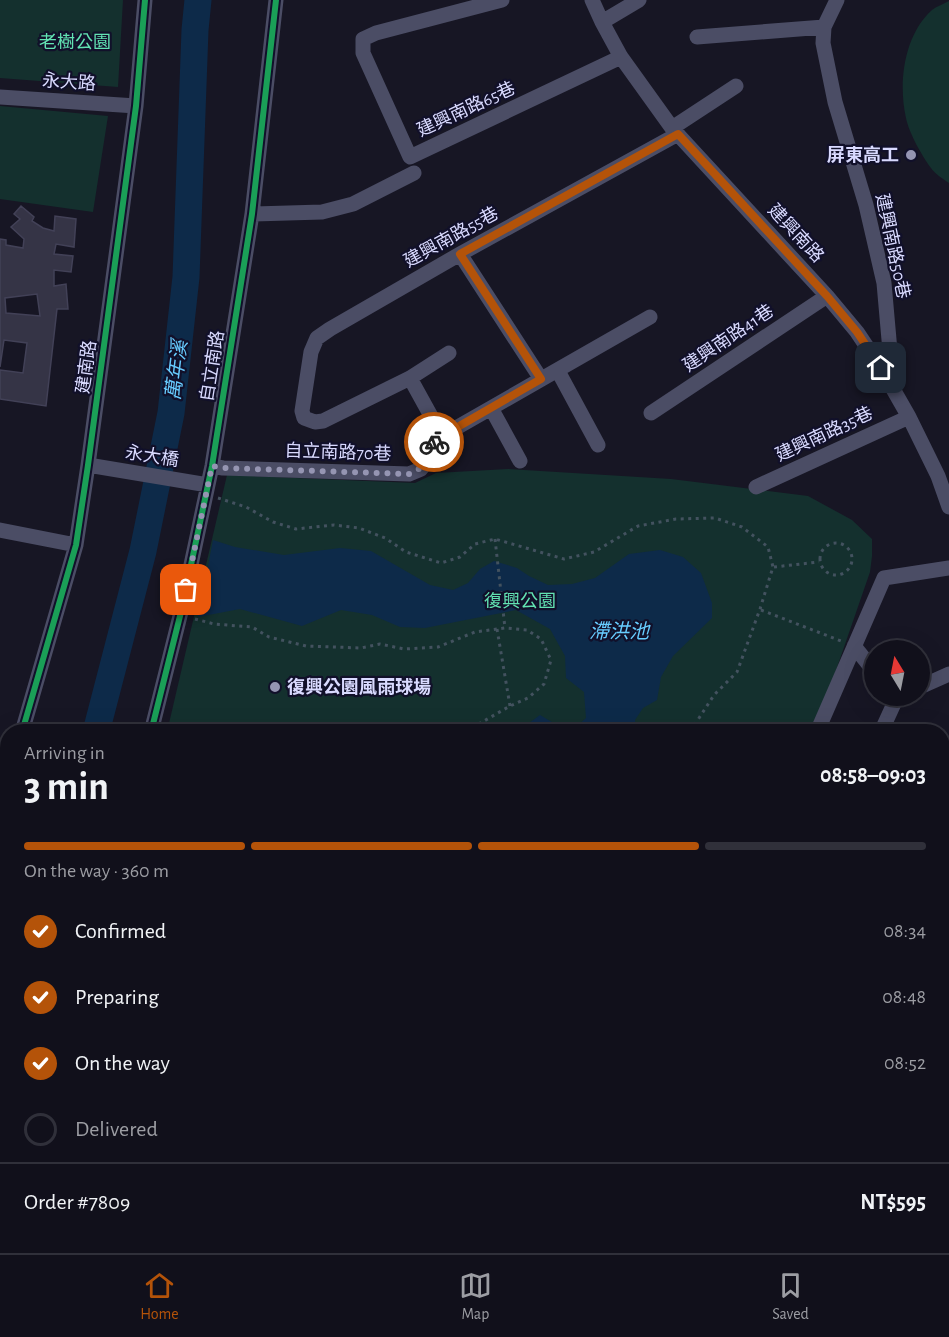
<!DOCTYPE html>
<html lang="en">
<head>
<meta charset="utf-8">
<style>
  body { margin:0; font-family:"Alegreya Sans","Noto Sans TC",sans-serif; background:#1e1e28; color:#f1f3f6; height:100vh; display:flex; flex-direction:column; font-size:22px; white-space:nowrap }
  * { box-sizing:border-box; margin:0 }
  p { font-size:20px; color:#9c9da3 }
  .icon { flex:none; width:33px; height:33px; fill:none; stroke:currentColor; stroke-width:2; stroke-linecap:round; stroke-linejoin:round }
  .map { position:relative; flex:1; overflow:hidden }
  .sheet { position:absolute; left:0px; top:724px; width:950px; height:530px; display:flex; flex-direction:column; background:#11101b; border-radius:24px 24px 0 0; box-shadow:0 6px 24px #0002,0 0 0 2px #30303a }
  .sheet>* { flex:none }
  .needle { width:39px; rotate:350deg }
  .controls { position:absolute; left:864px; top:640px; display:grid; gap:12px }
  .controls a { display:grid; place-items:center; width:66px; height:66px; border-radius:50%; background:#11101b; box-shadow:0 6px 24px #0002,0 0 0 2px #30303a; font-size:30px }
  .pin { position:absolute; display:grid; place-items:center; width:51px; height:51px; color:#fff; margin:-26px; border-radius:12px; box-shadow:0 3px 9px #0006 }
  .courier { position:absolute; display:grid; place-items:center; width:60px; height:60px; margin:-30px; border:4px solid #b45309; border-radius:50%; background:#fff; color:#222; box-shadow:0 2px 8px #0007 }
  .headline em { font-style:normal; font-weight:600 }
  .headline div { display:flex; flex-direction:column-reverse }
  .headline { display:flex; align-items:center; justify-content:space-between; height:102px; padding:0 24px }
  h1 { font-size:39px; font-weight:600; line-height:45px }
  .bar { display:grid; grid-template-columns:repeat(4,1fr); gap:9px 6px; align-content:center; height:72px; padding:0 24px }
  .bar i { height:8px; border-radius:4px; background:#30303a }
  .bar .active { background:#b45309 }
  .bar p { grid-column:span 4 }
  .line { display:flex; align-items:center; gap:15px; padding:0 24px; border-top:2px solid #30303a }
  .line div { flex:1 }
  ol { padding:0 24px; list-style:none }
  li { display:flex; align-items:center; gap:18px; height:66px }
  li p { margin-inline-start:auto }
  li .icon { padding:6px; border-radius:50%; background:#b45309; color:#fff; stroke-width:4 }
  li:last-child { color:#9c9da3 }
  li i { width:33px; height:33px; border:3px solid #30303a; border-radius:50% }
  .tab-bar { display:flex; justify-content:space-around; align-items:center; height:84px; border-top:2px solid #30303a; background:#11101b; font-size:16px; color:#9c9da3 }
  .tab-bar a { display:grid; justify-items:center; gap:3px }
  .tab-bar .active { color:#b45309 }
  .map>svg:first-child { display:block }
  .green { fill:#14302e }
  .water { fill:#0d2a49 }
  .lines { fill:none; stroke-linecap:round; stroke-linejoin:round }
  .river { stroke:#0d2a49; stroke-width:27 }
  .building { fill:#353446; stroke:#424157; stroke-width:1.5; fill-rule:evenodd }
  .path { stroke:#43525f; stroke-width:3; stroke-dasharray:3 4.5; stroke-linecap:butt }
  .minor { stroke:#4b4d65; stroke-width:15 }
  .cycleway-casing { stroke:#11102a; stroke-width:10 }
  .cycleway { stroke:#1a9f57; stroke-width:6 }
  .done { stroke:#9595b2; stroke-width:6; stroke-dasharray:0 10.8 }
  .route { stroke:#b45309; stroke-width:8 }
  .poi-dot { fill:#9595b2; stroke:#11102a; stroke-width:2 }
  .labels { text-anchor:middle; stroke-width:4.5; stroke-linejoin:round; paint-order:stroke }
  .park-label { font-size:18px; fill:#62e2b2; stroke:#11102a }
  .street-label { font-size:18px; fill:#d9daff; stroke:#11102a }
  .poi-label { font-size:18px; font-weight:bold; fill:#d9daff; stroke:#11102a; text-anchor:end }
  .water-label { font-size:20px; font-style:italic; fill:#67ccff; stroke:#11102a }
</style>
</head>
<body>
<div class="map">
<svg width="949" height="1253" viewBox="0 0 949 1253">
  <rect width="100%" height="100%" fill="#171624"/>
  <path class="green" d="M 0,0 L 123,0 L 118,87 L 0,78 Z
    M 949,1 L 949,183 C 943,179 935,174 931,168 C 922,156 909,133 906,118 C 898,83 904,35 932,10 C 937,6 944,4 949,1 Z
    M 0,106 L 108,116 L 93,212 L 0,199 Z
    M 508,469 L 671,479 L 808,496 L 852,520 L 872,539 L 872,556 L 870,572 L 833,679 L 809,732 L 167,732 L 227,475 L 415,483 L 436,473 Z
    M 949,941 L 949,1253 L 858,1253 L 860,1247 L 942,1246 L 942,946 Z"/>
  <path class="water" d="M 213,540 L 235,547 L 284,555 L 340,548 L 371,551 L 430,585 L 453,590 L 468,583 L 480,569 L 494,561 L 517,568 L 529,576 L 548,585 L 572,584 L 595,578 L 629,554 L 660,550 L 683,557 L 701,573 L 712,603 L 712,618 L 673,656 L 661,677 L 657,700 L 643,708 L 635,720 L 636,732 L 513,732 L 521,729 L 540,715 L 567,731 L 574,729 L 586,718 L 584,692 L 566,678 L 565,656 L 550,629 L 516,610 L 425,628 L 400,627 L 372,615 L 341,610 L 302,626 L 240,609 L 198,617 Z"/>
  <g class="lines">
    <path class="river" d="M 96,732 L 143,551 L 171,413 L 186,277 L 195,30 L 198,0
      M 0,1082 L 8,1055"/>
  </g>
  <path class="building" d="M 21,206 L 34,217 L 32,221 L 43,228 L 54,231 L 55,216 L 76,219 L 74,247 L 56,244 L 54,254 L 73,256 L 71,272 L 54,270 L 54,286 L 66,284 L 68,309 L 57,309 L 46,406 L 0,399 L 0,370 L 23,373 L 27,343 L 4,340 L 0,367 L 0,239 L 6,240 L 6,245 L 23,248 L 24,239 L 11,227 L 20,219 L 14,214 ZM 37,294 L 40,316 L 6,313 L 5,298 Z
    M 684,1246 L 800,1246 L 807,1253 L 678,1253 Z"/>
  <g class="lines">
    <path class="path" d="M 218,498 L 246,507 L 273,522 L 296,529 L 334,525 L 359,528 L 385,538 L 406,552 L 441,563 L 460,557 L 475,544 L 495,539 L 564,559 L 594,552 L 638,526 L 676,519 L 715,518 L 742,527 L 768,547 L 773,567 L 760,609 L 737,672 L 714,695 L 690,732
      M 495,539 L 505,628
      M820 559a16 16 0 1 1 32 0a16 16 0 1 1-32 0Z
      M 774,567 L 819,562
      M 761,610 L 841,641
      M 195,619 L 214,624 L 252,627 L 269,637 L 306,646 L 361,648 L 380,644 L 404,649 L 438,647 L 475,632 L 505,628 L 527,630 L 541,639 L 551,660 L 544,684 L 528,698 L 510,706 L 465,732
      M 497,629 L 510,706
      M 419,725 L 421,732"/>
    <path class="minor" d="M 502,0 L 376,33 L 363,39 L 363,53 L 410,157 L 621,57
      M 592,0 L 602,22 L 621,57 L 672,128 L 827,296 L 857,332 L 881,368 L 909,417 L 938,476 L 949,507
      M 837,0 L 824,27 L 823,43 L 835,102 L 866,205 L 884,283 L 890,351 L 881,368
      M 602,22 L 639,0
      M 697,37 L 824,27
      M 0,97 L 136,106
      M 672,128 L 736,86
      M 252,214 L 322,212 L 353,204 L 414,173
      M 460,254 L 541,379
      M 449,353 L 410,378 L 323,421 L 315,422 L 304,418 L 302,411 L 311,352 L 317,338 L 330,329 L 460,254 L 678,134
      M 558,371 L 598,445
      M 410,378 L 442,436
      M 491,408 L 520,461
      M 651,413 L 827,296
      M 88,465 L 208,485
      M 212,466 L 223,468 L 409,474 L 421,469 L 431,456 L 434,443 L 442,436 L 650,317
      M 756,487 L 909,417
      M 0,530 L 76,545
      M 854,646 L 874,671
      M 920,687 L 949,674
      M 22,732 L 76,545 L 88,465 L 136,106 L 145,0
      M 151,732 L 181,612 L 212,466 L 252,214 L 276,0
      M 817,732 L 884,578 L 949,568
      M 881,732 L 897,697
      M 0,809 L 8,783
      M 942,927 L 949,922
      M 0,1204 L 8,1188
      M 0,1243 L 8,1240
      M 269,1246 L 272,1253
      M 450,1246 L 457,1253
      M 220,1253 L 234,1246
      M 467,1253 L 473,1246
      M 614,1253 L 620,1246
      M 846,1253 L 847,1246"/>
    <g class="cycleway-casing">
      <path id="cycleway" d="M 22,732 L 76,545 L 88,465 L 136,106 L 145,0
        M 151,732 L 181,612 L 212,466 L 252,214 L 276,0"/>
    </g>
    <use href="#cycleway" class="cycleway"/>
  </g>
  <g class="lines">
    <path class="done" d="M 186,590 L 212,466 L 223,468 L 409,474 C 426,467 429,460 434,442"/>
    <path class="route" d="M 434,442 L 442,436 L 541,379 L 460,254 L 678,134 L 827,296 L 857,332 L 881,368"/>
  </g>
  <g class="poi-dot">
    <circle cx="911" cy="155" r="6"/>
    <circle cx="275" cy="687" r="6"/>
  </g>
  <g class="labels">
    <g class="park-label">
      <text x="75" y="48">老樹公園</text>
      <text x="520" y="607">復興公園</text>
    </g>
    <g class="street-label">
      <text transform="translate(69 82) rotate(4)" y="6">永大路</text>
      <text transform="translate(466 109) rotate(-25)" y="6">建興南路65巷</text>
      <text transform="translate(796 233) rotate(47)" y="6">建興南路</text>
      <text transform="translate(451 237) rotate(-29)" y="6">建興南路55巷</text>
      <text transform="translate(893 246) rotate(78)" y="6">建興南路50巷</text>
      <text transform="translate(728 338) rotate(-34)" y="6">建興南路41巷</text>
      <text transform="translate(212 366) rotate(-81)" y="6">自立南路</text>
      <text transform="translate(86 367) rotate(-82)" y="6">建南路</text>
      <text transform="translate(824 434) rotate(-25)" y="6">建興南路35巷</text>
      <text transform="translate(338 452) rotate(2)" y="6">自立南路70巷</text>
      <text transform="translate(152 456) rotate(9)" y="6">永大橋</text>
    </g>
    <g class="poi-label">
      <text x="899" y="161">屏東高工</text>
      <text x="287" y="693" text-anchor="start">復興公園風雨球場</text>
    </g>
    <g class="water-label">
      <text transform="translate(176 370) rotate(-83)" y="7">萬年溪</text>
      <text x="619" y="638">滯洪池</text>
    </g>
  </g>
</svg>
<div class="controls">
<a><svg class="needle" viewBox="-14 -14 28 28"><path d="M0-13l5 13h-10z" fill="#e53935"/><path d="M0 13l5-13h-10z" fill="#9c9da3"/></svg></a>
</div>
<div class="pin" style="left:186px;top:590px;background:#ea580c"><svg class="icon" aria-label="bag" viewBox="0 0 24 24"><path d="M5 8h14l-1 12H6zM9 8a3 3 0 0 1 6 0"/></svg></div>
<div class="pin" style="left:881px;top:368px;background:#1f2937"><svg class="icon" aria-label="home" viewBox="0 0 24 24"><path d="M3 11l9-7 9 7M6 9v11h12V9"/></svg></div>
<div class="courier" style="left:434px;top:442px"><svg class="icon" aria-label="bike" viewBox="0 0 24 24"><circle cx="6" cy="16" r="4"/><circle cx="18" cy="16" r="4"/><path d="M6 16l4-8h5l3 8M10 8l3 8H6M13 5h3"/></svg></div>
<section class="sheet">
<div class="headline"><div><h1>3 min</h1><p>Arriving in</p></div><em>08:58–09:03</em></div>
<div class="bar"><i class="active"></i><i class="active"></i><i class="active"></i><i></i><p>On the way · 360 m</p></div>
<ol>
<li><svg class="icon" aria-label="check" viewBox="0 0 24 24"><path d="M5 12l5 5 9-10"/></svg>Confirmed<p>08:34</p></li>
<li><svg class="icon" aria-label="check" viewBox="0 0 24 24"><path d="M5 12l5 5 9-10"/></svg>Preparing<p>08:48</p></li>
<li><svg class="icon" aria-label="check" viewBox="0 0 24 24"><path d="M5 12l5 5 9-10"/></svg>On the way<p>08:52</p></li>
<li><i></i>Delivered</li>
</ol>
<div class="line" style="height:78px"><div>Order #7809</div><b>NT$595</b></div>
</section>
</div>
<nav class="tab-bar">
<a class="active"><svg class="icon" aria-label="home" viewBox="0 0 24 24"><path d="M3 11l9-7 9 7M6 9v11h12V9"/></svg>Home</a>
<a><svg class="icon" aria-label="map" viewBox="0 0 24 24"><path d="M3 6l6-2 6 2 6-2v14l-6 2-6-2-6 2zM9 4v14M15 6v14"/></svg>Map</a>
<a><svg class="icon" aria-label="saved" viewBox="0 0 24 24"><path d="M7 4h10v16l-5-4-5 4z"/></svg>Saved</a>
</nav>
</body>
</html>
